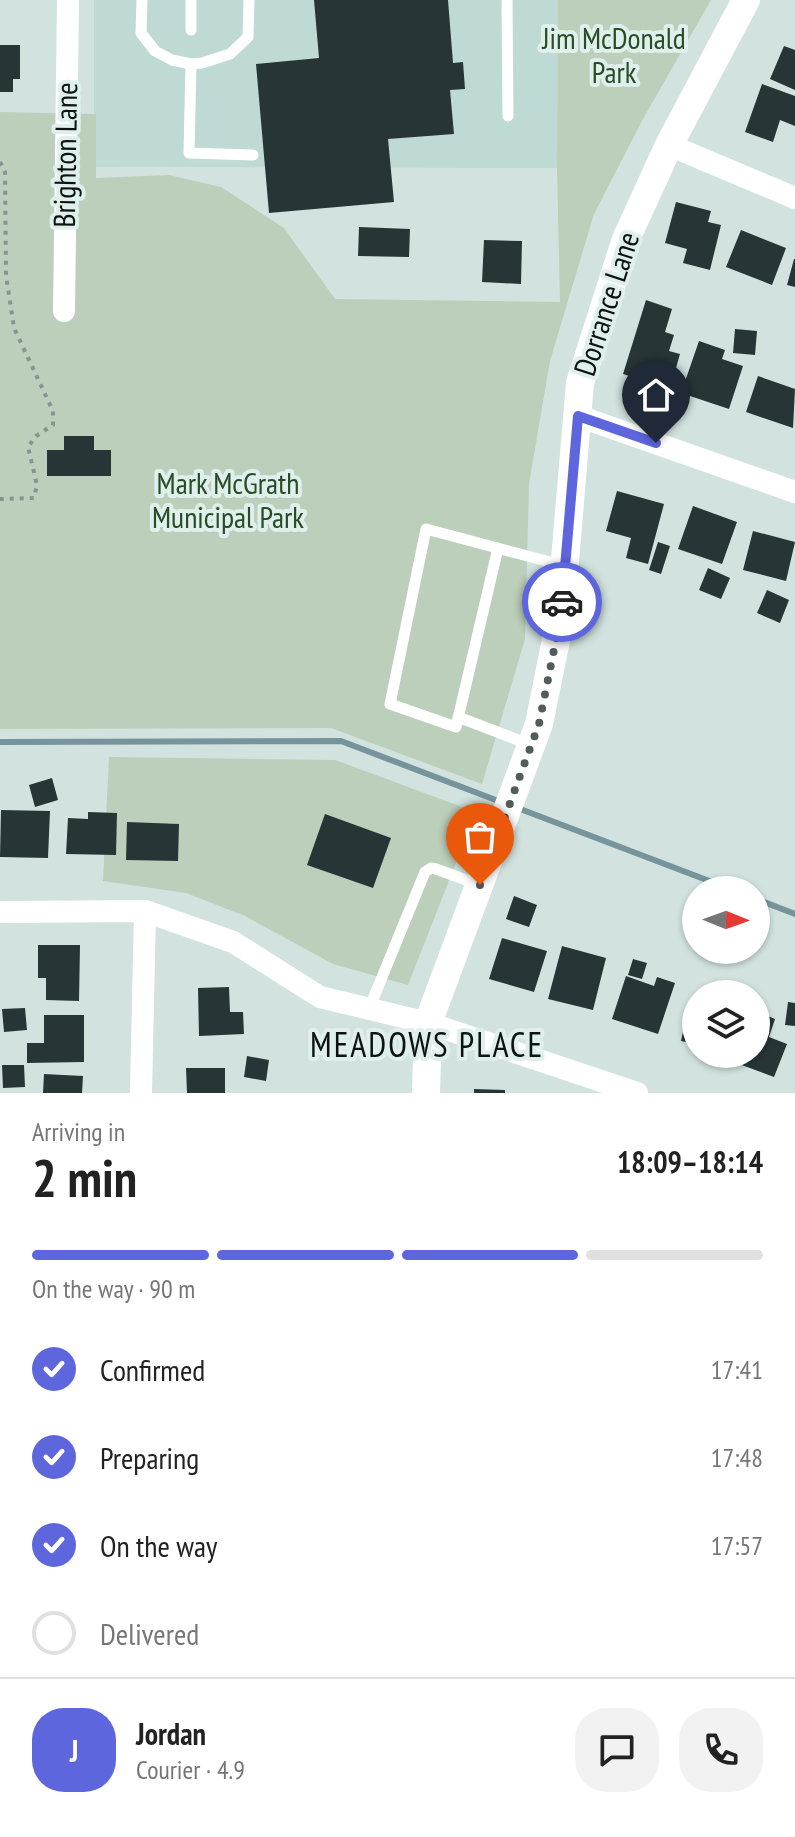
<!DOCTYPE html>
<html lang="en">
<head>
<meta charset="utf-8">
<style>
  body { margin:0; font-family:"PT Sans Narrow",sans-serif; background:#f2f2f2; color:#222; height:100vh; display:flex; flex-direction:column; font-size:30px; white-space:nowrap }
  * { box-sizing:border-box; margin:0 }
  p { font-size:26px; color:#767676 }
  .icon { flex:none; width:44px; height:44px; fill:none; stroke:currentColor; stroke-width:2; stroke-linecap:round; stroke-linejoin:round }
  .map { position:relative; height:1093px; overflow:hidden }
  .side { display:flex; flex-direction:column; background:#fff; flex:1 }
  .side>* { flex:none }
  .needle { width:52px; rotate:91deg }
  .controls { position:absolute; left:682px; top:876px; display:grid; gap:16px }
  .controls a { display:grid; place-items:center; width:88px; height:88px; border-radius:50%; background:#fff; box-shadow:0 2px 6px #0004; font-size:40px }
  .pin { position:absolute; display:grid; place-items:center; width:68px; height:68px; color:#fff; margin:-82px -34px; border-radius:50% 50% 50% 0; rotate:-45deg; box-shadow:0 0 8px #0007 }
  .pin .icon { rotate:45deg }
  .courier { position:absolute; display:grid; place-items:center; width:80px; height:80px; margin:-40px; border:6px solid #5e66de; border-radius:50%; background:#fff; color:#222; box-shadow:0 2px 10px #0007 }
  .overview em { font-style:normal; font-weight:700 }
  .overview div { display:flex; flex-direction:column-reverse }
  .overview { display:flex; align-items:center; justify-content:space-between; height:136px; padding:0 32px }
  h1 { font-size:52px; font-weight:700; line-height:60px }
  .bar { display:grid; grid-template-columns:repeat(4,1fr); gap:12px 8px; align-content:center; height:96px; padding:0 32px }
  .bar i { height:10px; border-radius:6px; background:#e0e0e0 }
  .bar .on { background:#5e66de }
  .bar p { grid-column:span 4 }
  .line { display:flex; align-items:center; gap:20px; padding:0 32px; border-top:2px solid #e0e0e0 }
  .line div { flex:1 }
  .round { display:grid; place-items:center; flex:none; width:84px; height:84px; border-radius:32px; background:#f2f2f2 }
  ol { padding:0 32px; list-style:none }
  li { display:flex; align-items:center; gap:24px; height:88px }
  li p { margin-inline-start:auto }
  li .icon { padding:8px; border-radius:50%; background:#5e66de; color:#fff; stroke-width:4 }
  li:last-child { color:#767676 }
  li i { width:44px; height:44px; border:4px solid #e0e0e0; border-radius:50% }
  .map>svg:first-child { display:block }
  .built { fill:#bfd9d4 }
  .green { fill:#bccfba }
  .lines { fill:none; stroke-linecap:round; stroke-linejoin:round }
  .stream { stroke:#77949c; stroke-width:6 }
  .building { fill:#273536 }
  .path { stroke:#879491; stroke-width:4; stroke-dasharray:4 6; stroke-linecap:butt }
  .service { stroke:#fff; stroke-width:11 }
  .minor { stroke:#fff; stroke-width:22 }
  .tertiary { stroke:#fff; stroke-width:28 }
  .done { stroke:#525c59; stroke-width:8; stroke-dasharray:0 14.4 }
  .route { stroke:#5e66de; stroke-width:10 }
  .labels { text-anchor:middle; stroke-width:8; stroke-linejoin:round; paint-order:stroke }
  .park-label { font-size:30px; fill:#284c26; stroke:#dff0ec }
  .street-label { font-size:30px; fill:#0d1311; stroke:#dff0ec }
  .quarter-label { font-size:34px; letter-spacing:2px; fill:#0d1311; stroke:#dff0ec }
</style>
</head>
<body>
<div class="map">
<svg width="795" height="1093" viewBox="0 0 795 1093">
  <rect width="100%" height="100%" fill="#d2e3df"/>
  <path class="built" d="M 94,0 L 558,0 L 557,168 L 94,167 Z"/>
  <path class="green" d="M 558,0 L 711,0 L 643,119 L 594,214 L 550,361 L 529,484 L 525,639 L 482,784 L 331,728 L 0,729 L 0,112 L 96,114 L 96,178 L 169,175 L 221,187 L 284,228 L 335,299 L 560,302 L 557,168 Z
    M 109,757 L 335,760 L 476,812 L 408,985 L 333,964 L 245,916 L 186,893 L 103,881 Z"/>
  <g class="lines">
    <path class="stream" d="M 0,742 L 341,741 L 501,802
      M 515,807 L 733,890
      M 756,899 L 795,914"/>
  </g>
  <path class="building" d="M 314,0 L 448,0 L 453,63 L 463,62 L 465,89 L 450,90 L 454,134 L 388,139 L 394,202 L 269,213 L 256,64 L 319,58 Z
    M 0,45 L 20,45 L 20,79 L 13,79 L 13,92 L 0,92 Z
    M 784,46 L 795,50 L 795,90 L 770,79 Z
    M 762,84 L 795,96 L 795,126 L 780,120 L 773,142 L 745,132 Z
    M 676,202 L 711,211 L 708,222 L 721,225 L 710,270 L 683,263 L 687,249 L 665,243 Z
    M 359,227 L 410,229 L 409,257 L 358,256 Z
    M 741,230 L 786,248 L 772,285 L 726,267 Z
    M 484,240 L 522,241 L 521,284 L 482,282 Z
    M 794,259 L 795,259 L 795,287 L 787,285 Z
    M 646,300 L 672,309 L 665,332 L 674,335 L 669,351 L 680,354 L 670,389 L 623,374 Z
    M 735,329 L 757,331 L 755,355 L 733,353 Z
    M 699,341 L 725,350 L 722,359 L 743,366 L 729,409 L 681,393 Z
    M 758,376 L 795,389 L 793,428 L 746,412 Z
    M 64,436 L 94,436 L 94,450 L 111,450 L 111,476 L 47,476 L 47,450 L 64,450 Z
    M 617,491 L 664,504 L 648,564 L 626,558 L 631,538 L 606,531 Z
    M 693,506 L 737,522 L 722,564 L 678,549 Z
    M 753,531 L 795,542 L 786,581 L 743,570 Z
    M 658,542 L 670,546 L 661,574 L 649,570 Z
    M 708,568 L 730,578 L 721,599 L 699,590 Z
    M 767,590 L 789,600 L 780,623 L 757,613 Z
    M 52,778 L 58,800 L 35,807 L 29,785 Z
    M 1,810 L 50,811 L 48,858 L 0,857 Z
    M 88,812 L 117,813 L 116,855 L 66,854 L 68,818 L 88,819 Z
    M 325,814 L 391,838 L 373,888 L 307,865 Z
    M 127,822 L 179,824 L 178,861 L 126,860 Z
    M 514,896 L 537,905 L 529,927 L 506,919 Z
    M 502,938 L 547,951 L 534,992 L 489,979 Z
    M 38,945 L 80,945 L 79,1001 L 46,1000 L 46,978 L 38,978 Z
    M 562,946 L 606,958 L 593,1010 L 548,999 Z
    M 633,959 L 647,963 L 642,979 L 628,975 Z
    M 626,976 L 654,986 L 657,977 L 675,983 L 658,1034 L 612,1019 Z
    M 229,987 L 230,1012 L 243,1012 L 244,1034 L 199,1036 L 198,988 Z
    M 689,1002 L 696,1004 L 696,1044 L 681,1041 Z
    M 788,1002 L 795,1003 L 795,1026 L 785,1025 Z
    M 25,1008 L 27,1030 L 4,1032 L 2,1009 Z
    M 756,1011 L 775,1019 L 769,1037 L 787,1044 L 774,1077 L 731,1061 L 734,1054 L 756,1054 Z
    M 44,1015 L 84,1015 L 84,1062 L 27,1063 L 27,1043 L 44,1043 Z
    M 247,1056 L 269,1060 L 266,1081 L 244,1077 Z
    M 2,1065 L 24,1065 L 25,1087 L 3,1088 Z
    M 186,1068 L 225,1068 L 225,1093 L 187,1093 Z
    M 44,1074 L 83,1076 L 82,1093 L 43,1093 Z
    M 474,1089 L 505,1090 L 505,1093 L 474,1093 Z"/>
  <g class="lines">
    <path class="path" d="M 0,162 L 5,172 L 6,275 L 14,328 L 53,411 L 53,425 L 36,436 L 28,447 L 37,485 L 34,498 L 0,499"/>
    <path class="service" d="M 142,0 L 141,33 L 155,51 L 172,60 L 191,64 L 202,63 L 230,54 L 248,37 L 249,0
      M 507,0 L 508,116
      M 191,30 L 191,0
      M 191,64 L 189,153 L 253,155
      M 498,548 L 456,727 L 390,704 L 426,529 L 565,566
      M 458,717 L 531,745
      M 369,1009 L 425,872 L 431,868 L 436,869 L 480,885"/>
    <path class="minor" d="M 669,145 L 795,198
      M 64,311 L 68,0
      M 578,416 L 795,492
      M 0,912 L 145,911 L 233,942 L 320,997 L 428,1023 L 637,1093
      M 141,1093 L 145,911"/>
    <path class="tertiary" d="M 426,1093 L 428,1023 L 539,724 L 560,620 L 580,383 L 626,239 L 669,145 L 746,0"/>
  </g>
  <g class="lines">
    <path class="done" d="M 480,885 L 539,724 L 560,620 L 562,602"/>
    <path class="route" d="M 562,602 L 578,416 L 656,443"/>
  </g>
  <g class="labels">
    <g class="park-label">
      <text x="614" y="49">Jim McDonald<tspan x="614" dy="34">Park</tspan></text>
      <text x="228" y="494">Mark McGrath<tspan x="228" dy="34">Municipal Park</tspan></text>
    </g>
    <g class="street-label">
      <text transform="translate(66 155) rotate(-89)" y="10">Brighton Lane</text>
      <text transform="translate(607 304) rotate(-72)" y="10">Dorrance Lane</text>
    </g>
    <g class="quarter-label">
      <text x="427" y="1057">MEADOWS PLACE</text>
    </g>
  </g>
</svg>
<div class="controls">
<a><svg class="needle" viewBox="-14 -14 28 28"><path d="M0-13l5 13h-10z" fill="#e53935"/><path d="M0 13l5-13h-10z" fill="#767676"/></svg></a>
<a><svg class="icon" aria-label="layers" viewBox="0 0 24 24"><path d="M12 4l9 5-9 5-9-5zM3 14l9 5 9-5"/></svg></a>
</div>
<div class="pin" style="left:480px;top:885px;background:#ea580c"><svg class="icon" aria-label="bag" viewBox="0 0 24 24"><path d="M5 8h14l-1 12H6zM9 8a3 3 0 0 1 6 0"/></svg></div>
<div class="pin" style="left:656px;top:443px;background:#1f2937"><svg class="icon" aria-label="home" viewBox="0 0 24 24"><path d="M3 11l9-7 9 7M6 9v11h12V9"/></svg></div>
<div class="courier" style="left:562px;top:602px"><svg class="icon" aria-label="car" viewBox="0 0 24 24"><path d="M5 17H2v-5l4-1 3-4h7l3 4 3 1v5h-3M9 17h6M6 11h13"/><circle cx="7" cy="17" r="2"/><circle cx="17" cy="17" r="2"/></svg></div>
</div>
<section class="side">
<div class="overview"><div><h1>2 min</h1><p>Arriving in</p></div><em>18:09–18:14</em></div>
<div class="bar"><i class="on"></i><i class="on"></i><i class="on"></i><i></i><p>On the way · 90 m</p></div>
<ol>
<li><svg class="icon" aria-label="check" viewBox="0 0 24 24"><path d="M5 12l5 5 9-10"/></svg>Confirmed<p>17:41</p></li>
<li><svg class="icon" aria-label="check" viewBox="0 0 24 24"><path d="M5 12l5 5 9-10"/></svg>Preparing<p>17:48</p></li>
<li><svg class="icon" aria-label="check" viewBox="0 0 24 24"><path d="M5 12l5 5 9-10"/></svg>On the way<p>17:57</p></li>
<li><i></i>Delivered</li>
</ol>
<div class="line" style="height:144px"><b class="round" style="background:#5e66de;color:#fff">J</b><div><b>Jordan</b><p>Courier · 4.9</p></div><a class="round"><svg class="icon" aria-label="chat" viewBox="0 0 24 24"><path d="M4 5h16v11H9l-5 4z"/></svg></a><a class="round"><svg class="icon" aria-label="phone" viewBox="0 0 24 24"><path d="M5 4h4l2 5-3 2q2 4 5 5l2-3 5 2v4C11 20 4 13 5 4z"/></svg></a></div>
</section>
</body>
</html>
